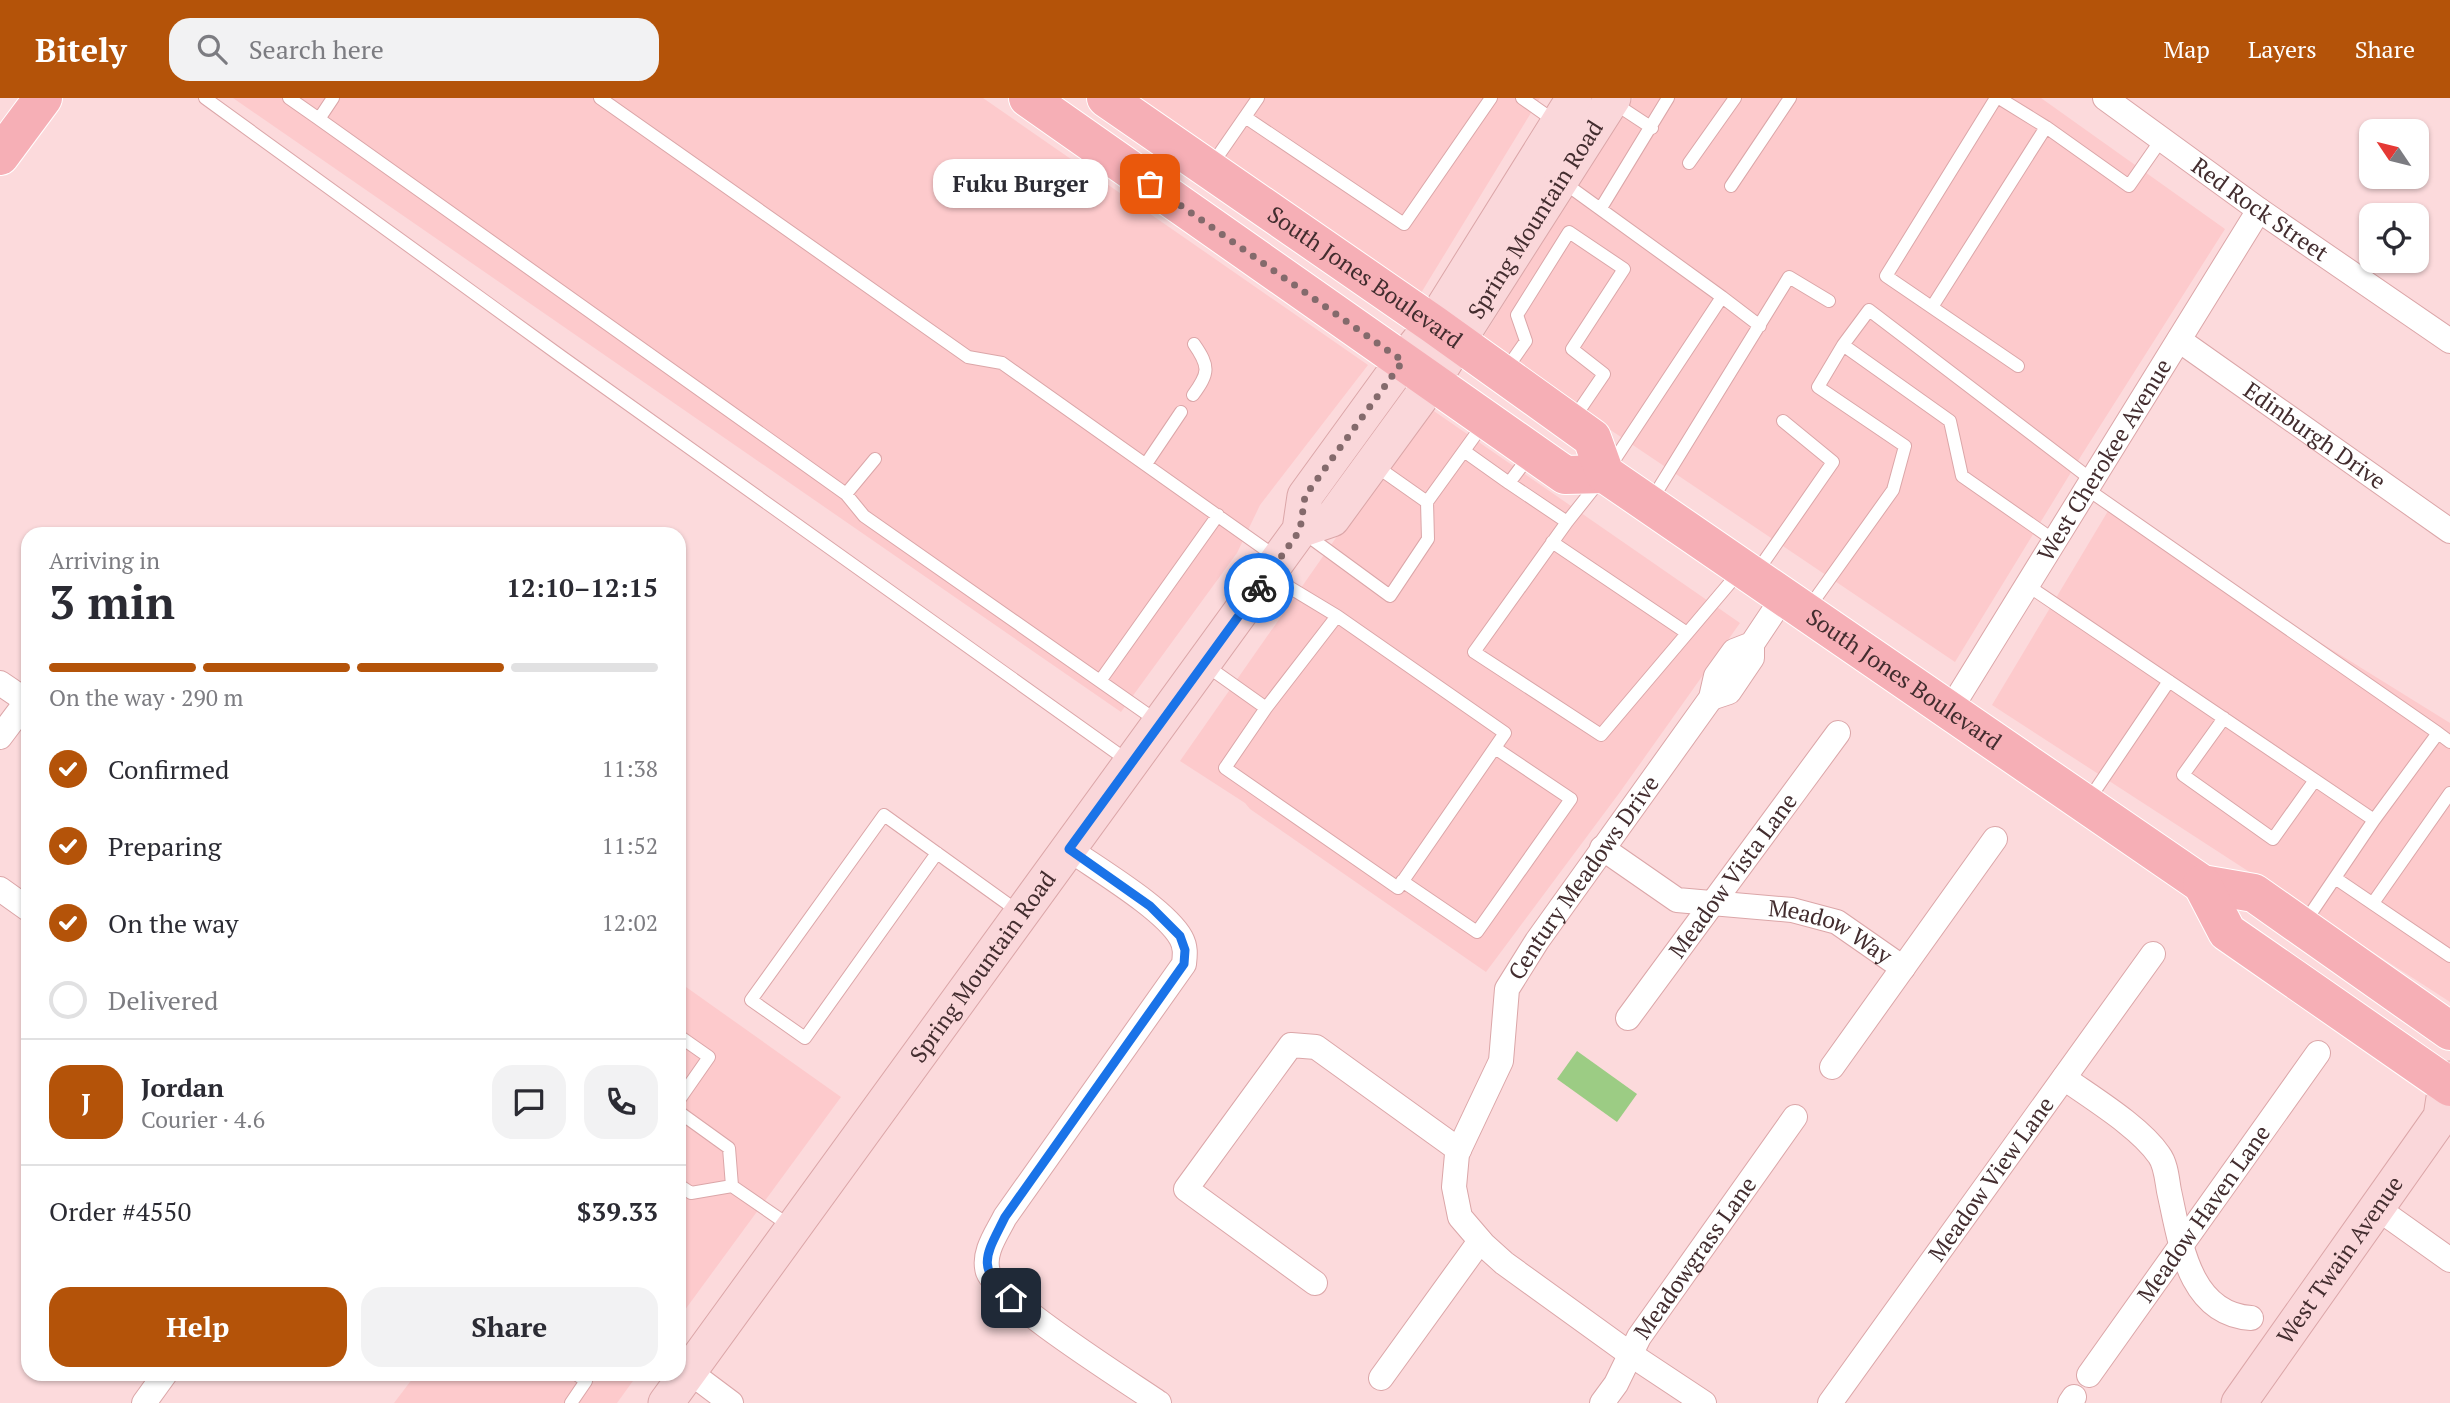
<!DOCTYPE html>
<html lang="en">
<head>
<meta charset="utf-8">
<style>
  body { margin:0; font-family:"PT Serif",serif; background:#f2f2f3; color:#2b2b33; height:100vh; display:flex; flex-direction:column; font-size:26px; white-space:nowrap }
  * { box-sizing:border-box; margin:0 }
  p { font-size:23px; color:#7c7c81 }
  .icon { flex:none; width:38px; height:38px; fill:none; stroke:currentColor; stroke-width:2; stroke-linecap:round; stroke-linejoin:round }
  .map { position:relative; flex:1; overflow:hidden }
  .side { position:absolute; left:21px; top:429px; width:665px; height:854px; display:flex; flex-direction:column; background:#fff; border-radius:21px; box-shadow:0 2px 5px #0004 }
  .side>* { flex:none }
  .needle { width:46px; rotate:305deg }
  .tools { position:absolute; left:2359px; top:21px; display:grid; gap:14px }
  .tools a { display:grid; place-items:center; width:70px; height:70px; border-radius:14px; background:#fff; box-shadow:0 2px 5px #0004; font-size:35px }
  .pin { position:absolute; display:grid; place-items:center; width:60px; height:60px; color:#fff; margin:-30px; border-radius:14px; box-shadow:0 4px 10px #0006 }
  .courier { position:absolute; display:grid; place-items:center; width:70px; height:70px; margin:-35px; border:5px solid #1a73e8; border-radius:50%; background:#fff; color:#222; box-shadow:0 2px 9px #0007 }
  .bubble { position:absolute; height:49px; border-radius:21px; background:#fff; box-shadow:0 2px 5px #0004; font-size:23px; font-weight:700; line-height:49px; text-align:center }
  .summary em { font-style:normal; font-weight:700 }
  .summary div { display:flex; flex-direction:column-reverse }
  .summary { display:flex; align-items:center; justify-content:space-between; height:119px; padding:0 28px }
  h1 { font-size:46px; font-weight:700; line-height:52px }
  .bar { display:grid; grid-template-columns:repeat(4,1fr); gap:10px 7px; align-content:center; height:84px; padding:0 28px }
  .bar i { height:9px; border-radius:5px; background:#e1e1e2 }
  .bar .on { background:#b45309 }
  .bar p { grid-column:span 4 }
  .line { display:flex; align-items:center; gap:18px; padding:0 28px; border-top:2px solid #e1e1e2 }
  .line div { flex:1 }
  .round { display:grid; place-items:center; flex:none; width:74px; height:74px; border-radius:21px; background:#f2f2f3 }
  ol { padding:0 28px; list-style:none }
  li { display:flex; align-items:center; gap:21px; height:77px }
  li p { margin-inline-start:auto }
  li .icon { padding:7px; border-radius:50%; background:#b45309; color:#fff; stroke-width:4 }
  li:last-child { color:#7c7c81 }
  li i { width:38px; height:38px; border:4px solid #e1e1e2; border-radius:50% }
  .button { display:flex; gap:14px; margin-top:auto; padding:14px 28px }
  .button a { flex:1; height:80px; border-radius:21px; background:#b45309; color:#fff; font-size:28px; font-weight:700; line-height:80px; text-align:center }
  .button a+a { background:#f2f2f3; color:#2b2b33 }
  header { display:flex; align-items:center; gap:42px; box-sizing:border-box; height:98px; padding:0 35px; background:#b45309; color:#fff }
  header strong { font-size:33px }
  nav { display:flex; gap:38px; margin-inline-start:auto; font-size:24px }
  .search { width:490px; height:63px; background:#f2f2f3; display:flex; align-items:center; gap:18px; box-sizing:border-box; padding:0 24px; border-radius:21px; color:#7c7c81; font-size:26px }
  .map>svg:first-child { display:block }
  .built { fill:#fdcacc }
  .green { fill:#9ccc84 }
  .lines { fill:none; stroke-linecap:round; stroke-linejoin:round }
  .lane-casing { stroke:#dba6a8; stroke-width:14 }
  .street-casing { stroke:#dba6a8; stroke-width:26 }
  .secondary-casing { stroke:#dba6a8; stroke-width:37 }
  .primary-casing { stroke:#fff; stroke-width:40 }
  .lane { stroke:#fff; stroke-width:12 }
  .street { stroke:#fff; stroke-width:24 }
  .secondary { stroke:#fad7da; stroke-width:35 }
  .primary { stroke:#f6afb6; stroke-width:38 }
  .done { stroke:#846a6c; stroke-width:7; stroke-dasharray:0 12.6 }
  .route { stroke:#1a73e8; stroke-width:9 }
  .labels { text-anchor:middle; stroke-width:7; stroke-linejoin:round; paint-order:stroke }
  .street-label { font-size:23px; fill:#432d2f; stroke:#fcdadc }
</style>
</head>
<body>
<header>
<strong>Bitely</strong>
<div class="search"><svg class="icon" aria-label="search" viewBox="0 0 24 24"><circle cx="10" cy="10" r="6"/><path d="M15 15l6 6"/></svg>Search here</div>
<nav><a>Map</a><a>Layers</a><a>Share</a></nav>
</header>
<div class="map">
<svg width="2450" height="1305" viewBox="0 0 2450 1305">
  <rect width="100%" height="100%" fill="#fcdadc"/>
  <path class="built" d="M 233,0 L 983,0 L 1368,267 L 1260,407 L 1237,455 L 1121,614 Z
    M 1141,0 L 1540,0 L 1421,195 Z
    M 1633,0 L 2041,0 L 2225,131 L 2081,358 L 1955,564 L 1480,244 Z
    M 1431,311 L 1740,525 L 1620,694 L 1486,874 L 1250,711 L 1245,705 L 1180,663 L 1347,424 Z
    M 2108,413 L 2450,625 L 2450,904 L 1992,607 Z
    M 679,884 L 841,999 L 679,1220 Z
    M 416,1276 L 638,1276 L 617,1305 L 394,1305 Z"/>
  <path class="green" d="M 1577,953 L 1637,996 L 1617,1024 L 1557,981 Z"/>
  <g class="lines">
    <g class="lane-casing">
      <path id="lane" d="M 205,0 L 562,259 L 1128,663
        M 289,0 L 319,21
        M 333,0 L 319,21 L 846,396 L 875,361
        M 600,0 L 968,259 L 1002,265 L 1276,459
        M 1522,0 L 1556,24
        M 1996,0 L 1886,178 L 2018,268
        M 1999,0 L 2046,29
        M 1614,5 L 1652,30
        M 1245,19 L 1404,126 L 1491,0
        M 1689,65 L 1735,0
        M 1211,68 L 1258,0
        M 1563,84 L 1722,199 L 1609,370
        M 1731,88 L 1790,0
        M 1601,110 L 1668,0
        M 1722,199 L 1760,228
        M 1932,209 L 2046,29 L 2129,88 L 2161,42
        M 1843,247 L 1869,212 L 2092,382
        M 1505,273 L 1526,243 L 1517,217 L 1569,134 L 1624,171 L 1572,251 L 1604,276 L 1572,323
        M 1193,297 C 1209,275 1210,269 1194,246
        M 1464,353 L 1509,385 L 1530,357
        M 1146,366 L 1181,314
        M 1373,366 L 1427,404 L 1484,325
        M 1509,385 L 1567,424
        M 1598,385 L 1567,424 L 1474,554 L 1601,637 L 1740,473
        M 2087,391 L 2438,635
        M 846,396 L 864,418 L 1157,623
        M 1651,403 L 1789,179 L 1829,203
        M 1304,435 L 1390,498 L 1428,441 L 1427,404
        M 1552,444 L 1687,535
        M 1756,475 L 1833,364 L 1783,323
        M 2027,487 L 2374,722 L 2303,827
        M 1808,511 L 1893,392 L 1905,348 L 1818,289 L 1843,247 L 1950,323 L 1962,378 L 2055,443
        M 1204,566 L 1266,610 L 1337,518 L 1269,477
        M 1100,583 L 1218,417
        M 1266,610 L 1225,670 L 1398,790 L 1505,635 L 1337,518
        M 2224,620 L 2183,677 L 2273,741 L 2315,682
        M 2088,703 L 2169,583
        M 2374,722 L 2438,635 L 2450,644
        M 937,755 L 805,940 L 751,902 L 884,717 L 1019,814
        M 2335,780 L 2450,858
        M 1402,783 L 1477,834 L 1571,701 L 1495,650
        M 2373,805 L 2450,695
        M 679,938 L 709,959 L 679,1002
        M 679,1014 L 729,1050 L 732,1088 L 790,1128
        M 679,1087 L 691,1095 L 732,1088
        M 571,1305 L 586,1283 L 576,1276"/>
    </g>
    <g class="street-casing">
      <g id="street">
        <path id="s1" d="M 2105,0 L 2259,112 L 2450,243"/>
        <path id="s2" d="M 2179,242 L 2450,433"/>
        <path d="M 0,585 L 28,604"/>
        <path d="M 1711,600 L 1729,594 L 1752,560 L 1752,546"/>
        <path id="s3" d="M 1950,612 L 2259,112"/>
        <path d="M 0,639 L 27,603"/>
        <path id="s4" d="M 1602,750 L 1677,802 L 1792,812 L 1837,824 L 1903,870"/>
        <path d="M 1069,751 C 1097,771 1165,811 1181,840 C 1186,849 1185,857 1184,866 L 1005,1119 C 997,1135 982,1155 988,1174 C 999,1203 1127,1283 1159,1305"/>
        <path d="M 0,791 L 28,811"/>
        <path id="s5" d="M 1628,920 L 1838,635"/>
        <path d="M 1832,969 L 1995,741"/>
        <path d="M 2064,980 C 2092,1000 2140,1029 2159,1057 C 2166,1066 2167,1082 2169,1093 C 2180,1142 2188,1216 2251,1220"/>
        <path d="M 2377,1110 L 2450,1162"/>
        <path d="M 1315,1185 L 1186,1091 L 1291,947 L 1316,949 L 1459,1052"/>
        <path d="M 679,1266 L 731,1305"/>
        <path id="s6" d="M 2089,1277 L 2318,955"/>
        <path d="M 1381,1280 L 1480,1143"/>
        <path d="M 144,1305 L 165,1276"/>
        <path id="s7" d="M 1602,1305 L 1616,1286 L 1639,1239 L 1795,1019"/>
        <path id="s8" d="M 1704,1305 L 1630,1256 L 1504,1165 L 1484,1147 L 1460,1119 L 1454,1089 L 1457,1056 L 1501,963 L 1507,891 L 1537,843 L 1711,600 L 1716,578 L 1734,553 L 1752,546 L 1784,498"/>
        <path id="s9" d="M 1830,1305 L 2153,856"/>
        <path d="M 2070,1305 L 2074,1299"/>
      </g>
    </g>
    <g class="secondary-casing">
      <g id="secondary">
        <path id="s10" d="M 1300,432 L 1332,421 L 1432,284 L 1613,0"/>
        <path id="s11" d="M 666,1305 L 1300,432 L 1305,398 L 1403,263 L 1433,226 L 1574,0"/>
        <path id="s12" d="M 2239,1305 L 2441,1019 L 2446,987 L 2450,981"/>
      </g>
    </g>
    <g class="primary-casing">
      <g id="primary">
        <path d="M 1028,0 L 1565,377 L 1605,376"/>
        <path id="s13" d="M 1106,0 L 1433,226 L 1592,340 L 1605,376 L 2202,786 L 2254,795 L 2450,933"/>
        <path d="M 0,58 L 43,0"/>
        <path d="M 2202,786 L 2227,834 L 2450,989"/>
      </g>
    </g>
    <use href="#lane" class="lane"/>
    <use href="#street" class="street"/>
    <use href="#secondary" class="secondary"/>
    <use href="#primary" class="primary"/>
  </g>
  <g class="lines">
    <path class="done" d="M 1150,86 L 1403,263 L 1305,398 L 1300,432 L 1259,490"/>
    <path class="route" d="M 1011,1200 C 974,1169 987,1156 1005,1119 L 1184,866 L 1185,852 L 1180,838 L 1150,808 L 1069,751 L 1259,490"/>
  </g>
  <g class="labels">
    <g class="street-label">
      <text dy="8" stroke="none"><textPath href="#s1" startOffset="191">Red Rock Street</textPath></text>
      <text dy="8" stroke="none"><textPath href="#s10" startOffset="396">Spring Mountain Road</textPath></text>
      <text dy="8" stroke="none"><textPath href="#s13" startOffset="315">South Jones Boulevard</textPath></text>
      <text dy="8" stroke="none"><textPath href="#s2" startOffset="166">Edinburgh Drive</textPath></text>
      <text dy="8" stroke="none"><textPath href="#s3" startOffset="294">West Cherokee Avenue</textPath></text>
      <text dy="8" stroke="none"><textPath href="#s13" startOffset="994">South Jones Boulevard</textPath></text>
      <text dy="8" stroke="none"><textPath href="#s5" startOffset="177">Meadow Vista Lane</textPath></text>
      <text dy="8" stroke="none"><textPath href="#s8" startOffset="682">Century Meadows Drive</textPath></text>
      <text dy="8" stroke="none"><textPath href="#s4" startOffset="250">Meadow Way</textPath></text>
      <text dy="8" stroke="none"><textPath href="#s11" startOffset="539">Spring Mountain Road</textPath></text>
      <text dy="8" stroke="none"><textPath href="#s9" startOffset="276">Meadow View Lane</textPath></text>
      <text dy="8" stroke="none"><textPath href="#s6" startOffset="198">Meadow Haven Lane</textPath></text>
      <text dy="8" stroke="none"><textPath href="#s7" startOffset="173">Meadowgrass Lane</textPath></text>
      <text dy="8" stroke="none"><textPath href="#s12" startOffset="175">West Twain Avenue</textPath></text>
    </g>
  </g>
</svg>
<div class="tools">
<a><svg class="needle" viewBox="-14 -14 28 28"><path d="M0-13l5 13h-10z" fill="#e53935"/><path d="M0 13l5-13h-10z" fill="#7c7c81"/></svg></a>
<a><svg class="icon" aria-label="locate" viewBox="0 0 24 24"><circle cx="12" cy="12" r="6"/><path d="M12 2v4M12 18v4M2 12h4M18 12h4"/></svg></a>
</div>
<div class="pin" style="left:1150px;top:86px;background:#ea580c"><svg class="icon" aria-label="bag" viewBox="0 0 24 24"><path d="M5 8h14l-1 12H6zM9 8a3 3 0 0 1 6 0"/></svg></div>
<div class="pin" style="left:1011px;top:1200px;background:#1f2937"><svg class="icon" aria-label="home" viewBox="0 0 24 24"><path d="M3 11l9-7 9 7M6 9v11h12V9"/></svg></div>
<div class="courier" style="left:1259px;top:490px"><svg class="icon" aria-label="bike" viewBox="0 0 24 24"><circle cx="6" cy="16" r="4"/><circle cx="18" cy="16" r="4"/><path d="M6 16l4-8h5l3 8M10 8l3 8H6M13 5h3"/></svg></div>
<div class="bubble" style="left:933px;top:61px;width:175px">Fuku Burger</div>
<section class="side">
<div class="summary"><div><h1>3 min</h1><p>Arriving in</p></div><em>12:10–12:15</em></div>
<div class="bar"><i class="on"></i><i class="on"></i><i class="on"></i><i></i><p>On the way · 290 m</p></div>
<ol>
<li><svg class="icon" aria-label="check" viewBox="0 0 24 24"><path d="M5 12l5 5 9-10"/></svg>Confirmed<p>11:38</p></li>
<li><svg class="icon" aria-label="check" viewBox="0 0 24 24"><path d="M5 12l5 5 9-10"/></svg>Preparing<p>11:52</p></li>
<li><svg class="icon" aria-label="check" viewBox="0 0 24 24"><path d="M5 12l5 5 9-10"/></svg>On the way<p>12:02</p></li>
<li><i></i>Delivered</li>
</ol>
<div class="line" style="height:126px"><b class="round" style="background:#b45309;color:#fff">J</b><div><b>Jordan</b><p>Courier · 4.6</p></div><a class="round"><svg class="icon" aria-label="chat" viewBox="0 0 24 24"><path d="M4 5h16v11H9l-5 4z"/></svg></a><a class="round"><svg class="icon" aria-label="phone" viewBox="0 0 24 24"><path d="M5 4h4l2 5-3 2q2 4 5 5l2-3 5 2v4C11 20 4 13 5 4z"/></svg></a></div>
<div class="line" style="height:91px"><div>Order #4550</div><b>$39.33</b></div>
<div class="button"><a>Help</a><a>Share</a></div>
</section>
</div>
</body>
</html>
